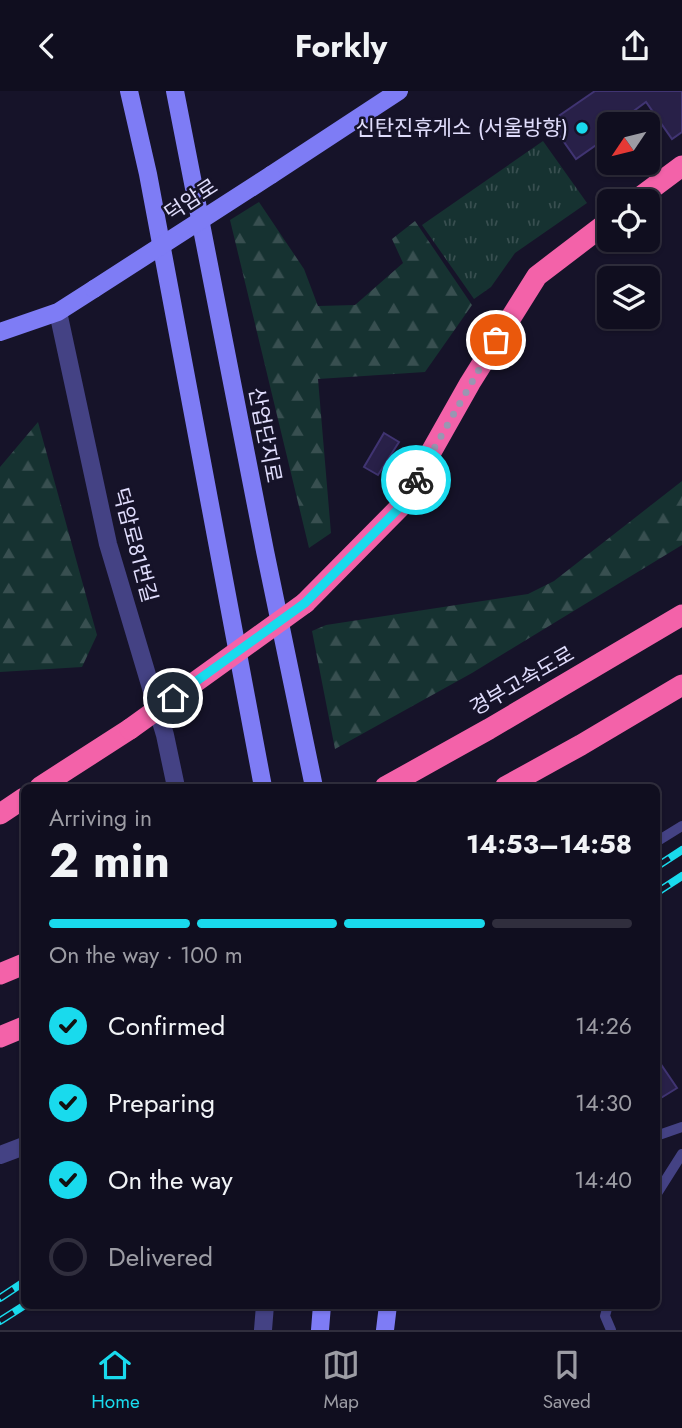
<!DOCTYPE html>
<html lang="en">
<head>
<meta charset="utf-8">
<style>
  body { margin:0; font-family:Jost,"Noto Sans KR",sans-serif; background:#1e1c2c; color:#f1f3f6; height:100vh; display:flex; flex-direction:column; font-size:26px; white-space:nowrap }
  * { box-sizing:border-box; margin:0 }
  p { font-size:23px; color:#9c9ca4 }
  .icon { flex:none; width:38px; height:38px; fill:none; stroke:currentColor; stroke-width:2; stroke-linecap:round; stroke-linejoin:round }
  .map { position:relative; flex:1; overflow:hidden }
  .panel { position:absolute; left:21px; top:693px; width:639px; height:525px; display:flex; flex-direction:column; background:#100e1f; border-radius:10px; box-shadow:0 2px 5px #0004,0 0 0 2px #302e3d }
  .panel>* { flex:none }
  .needle { width:46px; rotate:235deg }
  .buttons { position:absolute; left:597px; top:21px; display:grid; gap:14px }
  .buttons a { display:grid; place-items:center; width:63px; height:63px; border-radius:10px; background:#100e1f; box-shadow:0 2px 5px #0004,0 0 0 2px #302e3d; font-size:35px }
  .pin { position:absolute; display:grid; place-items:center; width:60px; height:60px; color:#fff; margin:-30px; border:4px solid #fff; border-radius:50%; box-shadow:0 2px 7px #0007 }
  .courier { position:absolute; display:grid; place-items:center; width:70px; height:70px; margin:-35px; border:5px solid #19daed; border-radius:50%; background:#fff; color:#222; box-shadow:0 2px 9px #0007 }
  .headline em { font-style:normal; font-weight:700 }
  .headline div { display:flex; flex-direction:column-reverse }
  .headline { display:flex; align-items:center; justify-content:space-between; height:119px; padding:0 28px }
  h1 { font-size:46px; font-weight:700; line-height:52px }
  .bar { display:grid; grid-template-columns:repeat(4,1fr); gap:10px 7px; align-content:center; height:84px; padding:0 28px }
  .bar i { height:9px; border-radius:5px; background:#302e3d }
  .bar .on { background:#19daed }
  .bar p { grid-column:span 4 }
  ol { padding:0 28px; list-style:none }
  li { display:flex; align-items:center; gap:21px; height:77px }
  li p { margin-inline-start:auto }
  li .icon { padding:7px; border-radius:50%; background:#19daed; color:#111; stroke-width:4 }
  li:last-child { color:#9c9ca4 }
  li i { width:38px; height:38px; border:4px solid #302e3d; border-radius:50% }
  header { display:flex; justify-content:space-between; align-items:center; height:91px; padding:0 28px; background:#100e1f; font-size:32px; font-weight:700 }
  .menu { display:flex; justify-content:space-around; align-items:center; height:98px; border-top:2px solid #302e3d; background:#100e1f; font-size:19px; color:#9c9ca4 }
  .menu a { display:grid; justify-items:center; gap:4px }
  .menu .on { color:#19daed }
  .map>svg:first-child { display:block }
  .grass { fill:url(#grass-tufts) }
  .forest { fill:url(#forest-firs) }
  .building { fill:#282048; stroke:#403472; stroke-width:2 }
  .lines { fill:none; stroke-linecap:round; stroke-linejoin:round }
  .lane { stroke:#444284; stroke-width:10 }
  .street { stroke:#444284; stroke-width:18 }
  .secondary { stroke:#7e7cf5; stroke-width:18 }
  .highway { stroke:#f362a9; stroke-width:21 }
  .rail-casing { stroke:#19daed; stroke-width:8 }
  .rail { stroke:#161329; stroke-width:5; stroke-dasharray:16; stroke-linecap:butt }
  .secondary-bridge { stroke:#7e7cf5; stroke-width:18 }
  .highway-bridge { stroke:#f362a9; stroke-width:21 }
  .done { stroke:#9996b2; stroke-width:7; stroke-dasharray:0 12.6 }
  .route { stroke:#19daed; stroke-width:9 }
  .poi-dot { fill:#19daed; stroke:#161329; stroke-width:2.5 }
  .labels { text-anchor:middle; stroke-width:5; stroke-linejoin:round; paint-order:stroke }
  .poi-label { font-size:21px; fill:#e0ddfc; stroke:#161329; text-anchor:end }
  .street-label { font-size:21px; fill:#e0ddfc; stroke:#161329 }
</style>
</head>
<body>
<header><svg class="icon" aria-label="back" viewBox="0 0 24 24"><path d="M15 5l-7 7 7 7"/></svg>Forkly<svg class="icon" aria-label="share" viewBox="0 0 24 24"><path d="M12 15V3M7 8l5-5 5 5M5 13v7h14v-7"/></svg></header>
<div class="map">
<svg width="682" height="1239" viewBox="0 0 682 1239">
  <defs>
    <pattern id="grass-tufts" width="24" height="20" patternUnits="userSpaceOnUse" patternTransform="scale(1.75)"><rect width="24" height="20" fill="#163231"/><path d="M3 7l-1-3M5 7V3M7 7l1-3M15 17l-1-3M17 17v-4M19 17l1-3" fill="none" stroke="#384f50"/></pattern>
    <pattern id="forest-firs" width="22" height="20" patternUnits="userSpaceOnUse" patternTransform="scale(1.75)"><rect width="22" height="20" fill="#163231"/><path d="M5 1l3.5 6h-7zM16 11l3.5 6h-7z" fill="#384f50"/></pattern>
  </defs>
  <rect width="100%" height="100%" fill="#161329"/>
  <path class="grass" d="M 543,50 L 587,112 L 515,162 L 491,196 L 474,208 L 422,134 Z"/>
  <path class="forest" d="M 259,111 L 304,178 L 318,215 L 355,214 L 403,172 L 392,148 L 415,130 L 472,214 L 425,281 L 318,288 L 331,442 L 309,457 L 230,129 Z
    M 38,331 L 97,544 L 82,576 L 0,581 L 0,376 Z
    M 682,390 L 682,454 L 472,582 L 335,658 L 312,540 L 326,534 L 528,503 L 554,490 Z"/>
  <path class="building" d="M 595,0 L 682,0 L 682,41 L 672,48 L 646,11 L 631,22 L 634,27 L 626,33 L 609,33 L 609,45 L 576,68 L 550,31 Z
    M 384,342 L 399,351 L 378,384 L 364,376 Z
    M 656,966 L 677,997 L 656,1010 Z"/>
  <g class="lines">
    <path class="lane" d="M 656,751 L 682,735
      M 656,1045 L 682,1036
      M 656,1104 L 682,1063
      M 608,1214 L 605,1225 L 611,1239"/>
    <path class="street" d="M 58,221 L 108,453 L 165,644 L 176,696
      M 0,1064 L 24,1055
      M 263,1239 L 265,1214"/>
    <path class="secondary" d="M 129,0 L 148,83 L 263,696
      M 175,0 L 265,460 L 314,696
      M 271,84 L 399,0
      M 0,241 L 58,221 L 94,198
      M 320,1239 L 322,1214
      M 385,1239 L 388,1214"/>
    <path class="highway" d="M 635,110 L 682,75
      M 305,512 L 400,416 L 470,292 L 537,185 L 609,130
      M 40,696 L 130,638
      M 385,696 L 489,638 L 682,524
      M 505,696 L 581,654 L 682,594
      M 0,723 L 24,707
      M 0,883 L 24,873
      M 0,946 L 24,936"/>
    <g class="rail-casing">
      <path id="rail" d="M 656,776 L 682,759
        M 656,802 L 682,785
        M 0,1207 L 24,1191
        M 0,1230 L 25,1214"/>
    </g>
    <use href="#rail" class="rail"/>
    <path class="secondary-bridge" d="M 94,198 L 271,84"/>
    <path class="highway-bridge" d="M 130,638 L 305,512"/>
  </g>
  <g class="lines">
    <path class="done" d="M 416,389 L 496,249"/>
    <path class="route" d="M 173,607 L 305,512 L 400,416 L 416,389"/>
  </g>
  <circle class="poi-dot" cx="582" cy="37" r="7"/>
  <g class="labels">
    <g class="poi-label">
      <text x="568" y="44">신탄진휴게소 (서울방향)</text>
    </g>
    <g class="street-label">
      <text transform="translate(191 109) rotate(-33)" y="7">덕암로</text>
      <text transform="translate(265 344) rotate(79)" y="7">산업단지로</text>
      <text transform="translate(135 454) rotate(75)" y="7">덕암로81번길</text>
      <text transform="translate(522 590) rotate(-30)" y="7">경부고속도로</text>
    </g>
  </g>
</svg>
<div class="buttons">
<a><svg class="needle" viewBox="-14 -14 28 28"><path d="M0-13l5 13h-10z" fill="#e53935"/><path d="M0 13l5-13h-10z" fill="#9c9ca4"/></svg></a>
<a><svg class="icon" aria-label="locate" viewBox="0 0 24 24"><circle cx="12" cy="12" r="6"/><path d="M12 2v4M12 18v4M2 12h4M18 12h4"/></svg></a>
<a><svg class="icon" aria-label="layers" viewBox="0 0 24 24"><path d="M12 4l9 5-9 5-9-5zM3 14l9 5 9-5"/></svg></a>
</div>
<div class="pin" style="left:496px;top:249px;background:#ea580c"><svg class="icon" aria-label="bag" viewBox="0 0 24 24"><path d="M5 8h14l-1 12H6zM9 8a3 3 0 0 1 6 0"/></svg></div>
<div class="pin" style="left:173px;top:607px;background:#1f2937"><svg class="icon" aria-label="home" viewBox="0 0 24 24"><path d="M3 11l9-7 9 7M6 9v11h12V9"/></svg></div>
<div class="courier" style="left:416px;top:389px"><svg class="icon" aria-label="bike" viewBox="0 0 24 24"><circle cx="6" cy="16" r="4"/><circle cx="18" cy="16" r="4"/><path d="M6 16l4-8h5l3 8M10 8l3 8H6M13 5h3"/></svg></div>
<section class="panel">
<div class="headline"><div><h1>2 min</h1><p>Arriving in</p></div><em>14:53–14:58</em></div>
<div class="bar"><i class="on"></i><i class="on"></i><i class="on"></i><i></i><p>On the way · 100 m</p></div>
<ol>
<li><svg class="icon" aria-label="check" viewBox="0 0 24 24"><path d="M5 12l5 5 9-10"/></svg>Confirmed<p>14:26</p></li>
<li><svg class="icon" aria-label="check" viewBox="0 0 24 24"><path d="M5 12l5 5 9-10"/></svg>Preparing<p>14:30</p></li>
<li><svg class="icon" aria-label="check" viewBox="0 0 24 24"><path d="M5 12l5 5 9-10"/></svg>On the way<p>14:40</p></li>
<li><i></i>Delivered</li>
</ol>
</section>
</div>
<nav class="menu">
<a class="on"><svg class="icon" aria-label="home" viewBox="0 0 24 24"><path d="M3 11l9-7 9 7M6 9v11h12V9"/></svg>Home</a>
<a><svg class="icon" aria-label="map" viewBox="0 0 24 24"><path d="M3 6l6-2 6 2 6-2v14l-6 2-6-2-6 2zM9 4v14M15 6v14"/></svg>Map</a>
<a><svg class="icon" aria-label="saved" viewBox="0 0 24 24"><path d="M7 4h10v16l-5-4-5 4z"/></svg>Saved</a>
</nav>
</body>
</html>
